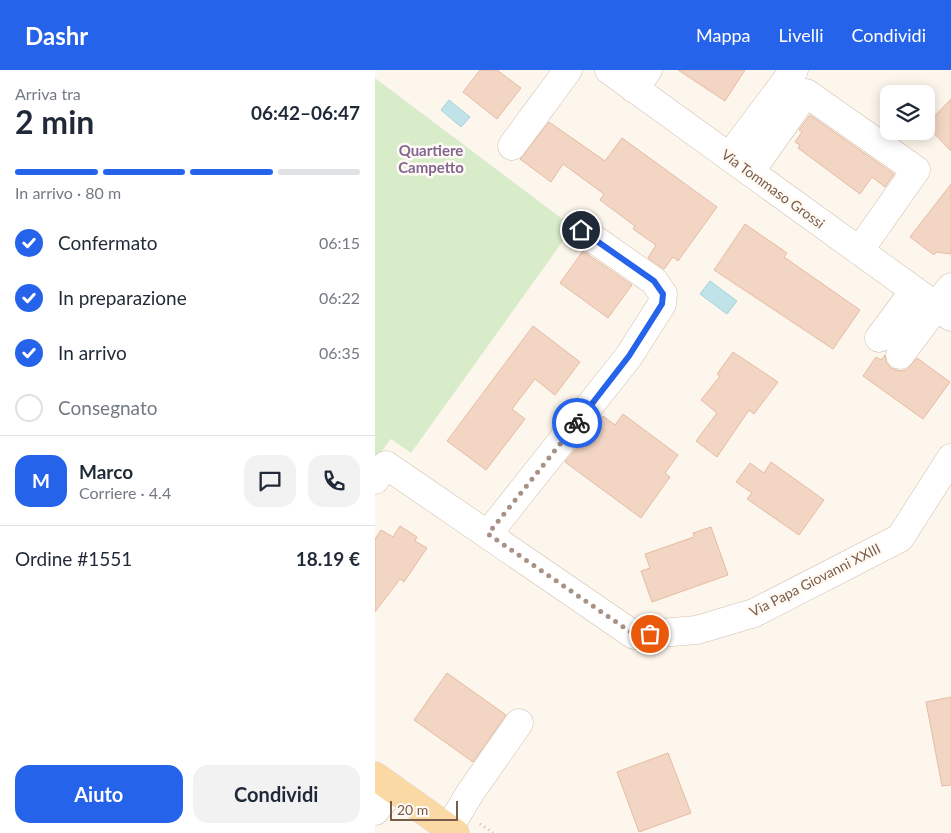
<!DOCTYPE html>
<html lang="it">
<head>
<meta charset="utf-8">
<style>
  body { margin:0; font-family:Lato,sans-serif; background:#f2f2f3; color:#1f2937; height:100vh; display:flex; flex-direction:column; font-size:19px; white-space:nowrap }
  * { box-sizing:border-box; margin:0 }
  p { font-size:16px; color:#747a83 }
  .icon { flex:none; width:28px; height:28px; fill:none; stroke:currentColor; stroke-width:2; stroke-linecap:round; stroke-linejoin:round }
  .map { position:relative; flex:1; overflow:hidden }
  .sheet { display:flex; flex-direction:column; background:#fff; width:375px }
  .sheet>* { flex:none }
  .controls { position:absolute; left:505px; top:15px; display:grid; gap:10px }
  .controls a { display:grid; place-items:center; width:55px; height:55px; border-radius:10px; background:#fff; box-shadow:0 2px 12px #0003; font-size:25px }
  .scale { position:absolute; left:15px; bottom:12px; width:68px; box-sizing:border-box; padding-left:5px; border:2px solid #7a5c4d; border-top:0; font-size:14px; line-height:18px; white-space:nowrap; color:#7a5c4d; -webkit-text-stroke:4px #fffaf3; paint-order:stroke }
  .pin { position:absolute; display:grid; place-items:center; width:42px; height:42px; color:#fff; margin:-21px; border:2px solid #fff; border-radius:50%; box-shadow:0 1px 5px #0007 }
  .courier { position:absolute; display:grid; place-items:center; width:50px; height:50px; margin:-25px; border:4px solid #2563eb; border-radius:50%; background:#fff; color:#222; box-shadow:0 1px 6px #0007 }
  .headline em { font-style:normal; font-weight:700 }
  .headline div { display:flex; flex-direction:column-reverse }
  .headline { display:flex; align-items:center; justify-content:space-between; height:85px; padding:0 15px }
  h1 { font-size:32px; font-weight:700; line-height:38px }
  .bar { display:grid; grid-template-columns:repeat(4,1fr); gap:8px 5px; align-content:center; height:60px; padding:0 15px }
  .bar i { height:6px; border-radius:4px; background:#e0e1e3 }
  .bar .selected { background:#2563eb }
  .bar p { grid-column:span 4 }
  .line { display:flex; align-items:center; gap:12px; padding:0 15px; border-top:1px solid #e0e1e3 }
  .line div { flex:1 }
  .round { display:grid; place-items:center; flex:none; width:52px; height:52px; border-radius:15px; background:#f2f2f3 }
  ol { padding:0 15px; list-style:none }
  li { display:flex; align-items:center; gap:15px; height:55px }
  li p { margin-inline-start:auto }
  li .icon { padding:5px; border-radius:50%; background:#2563eb; color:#fff; stroke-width:4 }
  li:last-child { color:#747a83 }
  li i { width:28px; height:28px; border:2px solid #e0e1e3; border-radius:50% }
  .primary-button { display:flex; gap:10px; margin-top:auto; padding:10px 15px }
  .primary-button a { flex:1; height:58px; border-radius:15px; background:#2563eb; color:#fff; font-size:20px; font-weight:700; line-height:58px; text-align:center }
  .primary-button a+a { background:#f2f2f3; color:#1f2937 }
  header { display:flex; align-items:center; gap:30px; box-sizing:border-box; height:70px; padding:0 25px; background:#2563eb; color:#fff }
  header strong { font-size:24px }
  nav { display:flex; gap:28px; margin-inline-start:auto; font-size:18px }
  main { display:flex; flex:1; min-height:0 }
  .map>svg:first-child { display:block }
  .green { fill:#d8ecc9 }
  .water { fill:#bfe3e8; stroke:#a5d3da }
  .building { fill:#f3d5c3; stroke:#e6bba3 }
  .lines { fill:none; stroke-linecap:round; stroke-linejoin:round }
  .minor-casing { stroke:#d1beb0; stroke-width:29 }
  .major-casing { stroke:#dad1cd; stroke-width:29 }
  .path { stroke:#d9b8a5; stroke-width:3; stroke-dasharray:1 4; stroke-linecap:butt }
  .minor { stroke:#fff; stroke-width:28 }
  .major { stroke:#fbd9a5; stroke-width:28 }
  .done { stroke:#a89285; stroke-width:5; stroke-dasharray:0 9 }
  .route { stroke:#2563eb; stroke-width:6 }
  .labels { text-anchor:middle; stroke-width:5; stroke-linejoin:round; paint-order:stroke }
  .street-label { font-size:14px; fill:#7a5c4d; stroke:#fffaf3 }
  .neighbourhood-label { font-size:15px; font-weight:bold; fill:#846695; stroke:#fffaf3 }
</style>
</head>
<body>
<header>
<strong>Dashr</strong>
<nav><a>Mappa</a><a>Livelli</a><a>Condividi</a></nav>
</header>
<main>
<section class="sheet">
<div class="headline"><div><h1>2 min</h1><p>Arriva tra</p></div><em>06:42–06:47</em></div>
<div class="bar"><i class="selected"></i><i class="selected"></i><i class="selected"></i><i></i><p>In arrivo · 80 m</p></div>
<ol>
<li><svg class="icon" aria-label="check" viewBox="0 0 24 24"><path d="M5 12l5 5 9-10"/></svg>Confermato<p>06:15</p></li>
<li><svg class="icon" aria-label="check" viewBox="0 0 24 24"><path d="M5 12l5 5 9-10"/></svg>In preparazione<p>06:22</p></li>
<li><svg class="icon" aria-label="check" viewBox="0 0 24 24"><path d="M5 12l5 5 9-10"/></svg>In arrivo<p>06:35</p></li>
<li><i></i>Consegnato</li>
</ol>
<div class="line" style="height:90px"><b class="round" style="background:#2563eb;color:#fff">M</b><div><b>Marco</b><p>Corriere · 4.4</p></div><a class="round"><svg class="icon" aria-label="chat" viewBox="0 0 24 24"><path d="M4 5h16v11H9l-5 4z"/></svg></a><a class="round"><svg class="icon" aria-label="phone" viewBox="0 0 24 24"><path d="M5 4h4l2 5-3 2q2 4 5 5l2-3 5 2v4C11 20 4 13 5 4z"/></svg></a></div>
<div class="line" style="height:65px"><div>Ordine #1551</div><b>18.19 €</b></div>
<div class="primary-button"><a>Aiuto</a><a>Condividi</a></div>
</section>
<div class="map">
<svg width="576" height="763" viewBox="0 0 576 763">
  <rect width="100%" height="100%" fill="#fdf6ec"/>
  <path class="green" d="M 0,8 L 198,157 L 36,383 L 16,369 L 0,390 Z"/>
  <path class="water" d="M 74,30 L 95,47 L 86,57 L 66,40 Z
    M 335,211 L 362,231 L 352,244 L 325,224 Z"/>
  <path class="building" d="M 105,0 L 122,0 L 146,18 L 122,49 L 88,22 Z
    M 303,0 L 370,0 L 350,31 Z
    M 576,29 L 576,81 L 551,55 Z
    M 435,45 L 519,104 L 510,117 L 497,107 L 485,124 L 423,78 L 425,75 L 420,72 L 427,62 L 424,60 Z
    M 174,52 L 230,91 L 247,68 L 342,137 L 303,191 L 298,187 L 289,199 L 273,188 L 281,175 L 258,159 L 260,156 L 225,130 L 229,124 L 188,94 L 176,112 L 145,89 Z
    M 576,114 L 576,184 L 561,182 L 559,185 L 535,167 Z
    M 370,154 L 412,183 L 409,187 L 485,240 L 458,279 L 339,200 Z
    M 208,181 L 257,215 L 233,248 L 185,213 Z
    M 158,256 L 205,292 L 180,325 L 160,309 L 137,339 L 150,349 L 111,400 L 72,371 Z
    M 358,282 L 403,312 L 379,344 L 374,340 L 342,387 L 321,371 L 342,343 L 326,330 L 345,306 L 342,304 Z
    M 510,285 L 511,292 L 516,298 L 524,301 L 531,300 L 542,288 L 575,312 L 548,349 L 488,306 L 501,287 L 506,290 Z
    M 248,344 L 303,385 L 290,403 L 295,407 L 266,448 L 190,392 L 228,346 L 240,355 Z
    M 396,392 L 449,430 L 424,465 L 372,429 L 377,423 L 361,412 L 375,393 L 389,403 Z
    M 25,456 L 42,467 L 40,471 L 52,478 L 29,512 L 25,509 L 0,542 L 0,469 L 6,460 L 18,467 Z
    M 336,457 L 353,505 L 277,532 L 266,501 L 275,498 L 270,484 L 319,467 L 318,463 Z
    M 72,603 L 131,645 L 98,692 L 39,650 Z
    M 576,627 L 576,715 L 567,716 L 551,632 Z
    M 293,683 L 316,743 L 264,762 L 242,702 Z"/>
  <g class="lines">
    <g class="minor-casing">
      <path id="minor" d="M 234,0 L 576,247
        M 259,19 L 273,0
        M 137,76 L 193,0
        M 354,87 L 419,0
        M 375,102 L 431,23 L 541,100 L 484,181
        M 504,268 L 539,221
        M 525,285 L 576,217
        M 0,410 L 11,395 L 259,565 L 322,560 L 379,543 L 525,468 L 576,388
        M 113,464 L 254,286 L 287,234 L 288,224 L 279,211 L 206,160
        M 0,741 L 18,719
        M 74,758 L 95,723 L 144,653"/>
    </g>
    <g class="major-casing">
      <path id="major" d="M 0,706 L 80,763"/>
    </g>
    <path class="path" d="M 105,754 L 118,763"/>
    <use href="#minor" class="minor"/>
    <use href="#major" class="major"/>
  </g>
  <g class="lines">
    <path class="done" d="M 202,353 L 113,464 L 260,565 L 275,564"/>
    <path class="route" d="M 202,353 L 254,286 L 287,234 L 288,224 L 279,211 L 206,160"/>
  </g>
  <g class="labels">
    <g class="street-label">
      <text transform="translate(398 119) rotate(36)" y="5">Via Tommaso Grossi</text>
      <text transform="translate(440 510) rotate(-27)" y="5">Via Papa Giovanni XXIII</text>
    </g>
    <g class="neighbourhood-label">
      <text x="56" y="86">Quartiere<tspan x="56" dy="17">Campetto</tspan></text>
    </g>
  </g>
</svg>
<div class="controls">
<a><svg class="icon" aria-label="layers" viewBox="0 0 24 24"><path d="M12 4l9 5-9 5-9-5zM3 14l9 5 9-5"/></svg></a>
</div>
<div class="scale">20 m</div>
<div class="pin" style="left:275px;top:564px;background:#ea580c"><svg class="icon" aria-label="bag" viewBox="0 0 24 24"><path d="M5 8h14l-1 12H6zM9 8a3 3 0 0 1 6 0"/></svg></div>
<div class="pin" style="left:206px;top:160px;background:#1f2937"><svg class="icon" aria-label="home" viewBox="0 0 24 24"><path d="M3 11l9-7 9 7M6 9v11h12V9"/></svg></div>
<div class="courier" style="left:202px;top:353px"><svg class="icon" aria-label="bike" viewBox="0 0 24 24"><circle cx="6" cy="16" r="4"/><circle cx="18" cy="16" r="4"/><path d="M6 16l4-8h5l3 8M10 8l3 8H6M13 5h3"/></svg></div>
</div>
</main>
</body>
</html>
